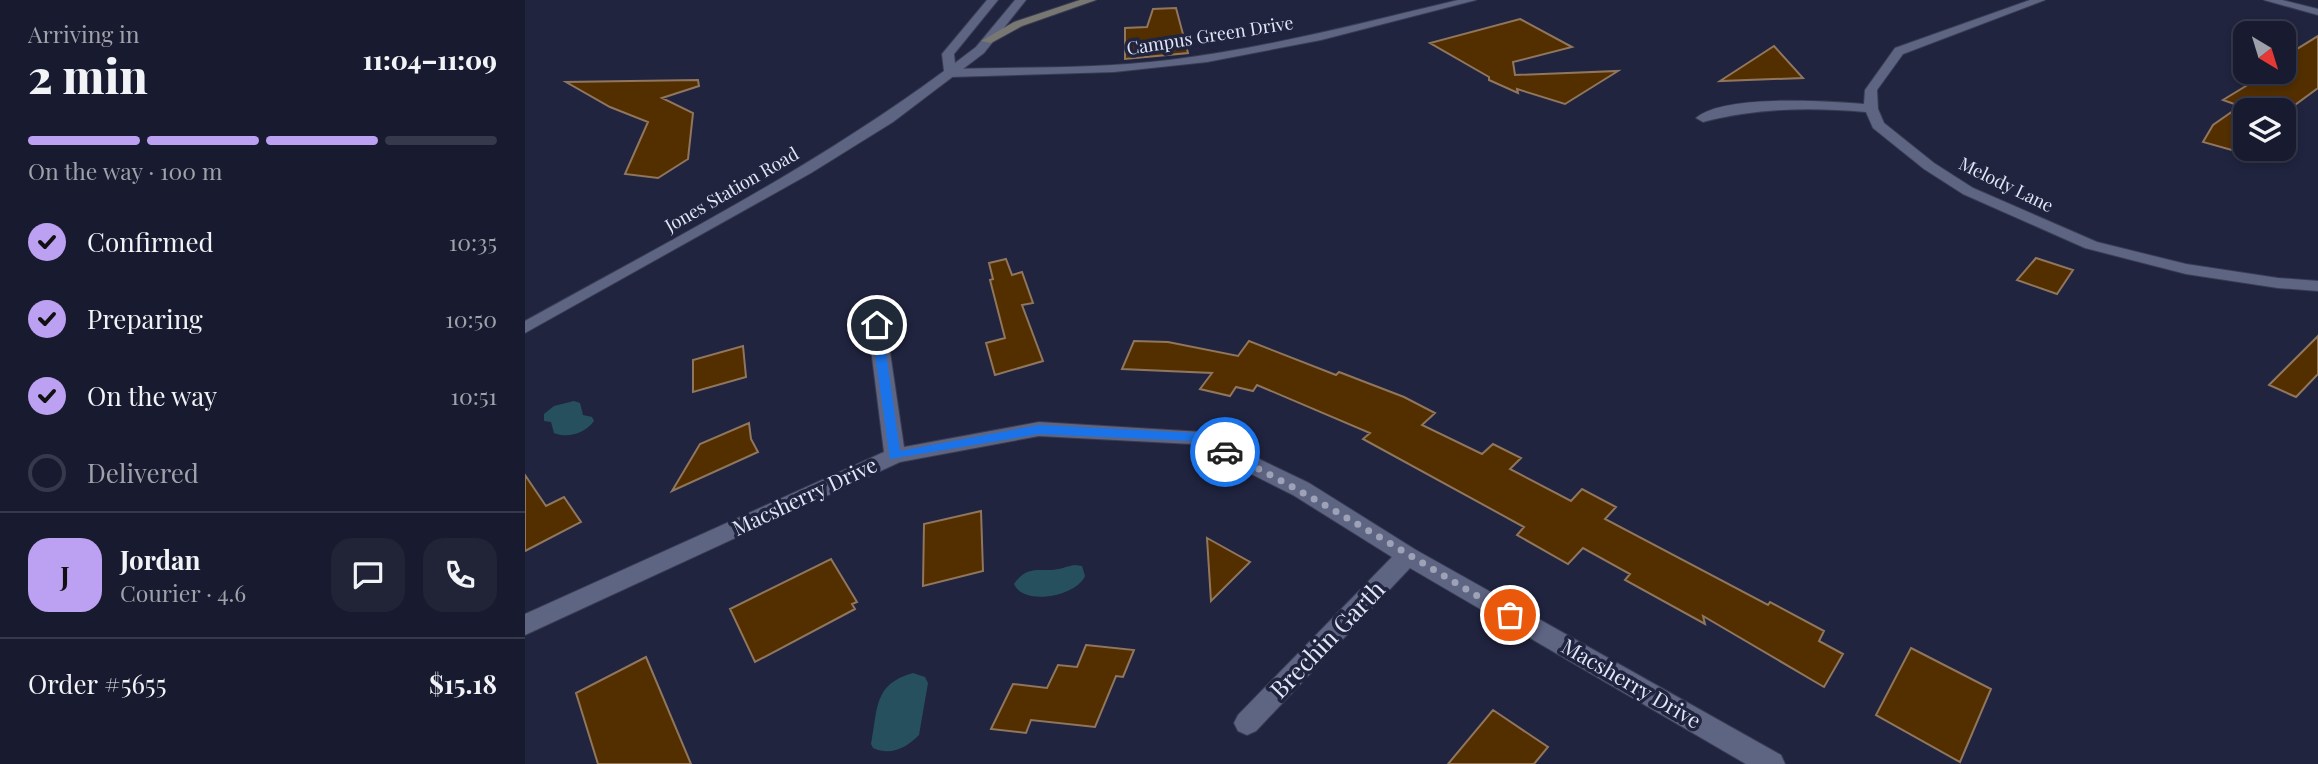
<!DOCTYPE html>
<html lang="en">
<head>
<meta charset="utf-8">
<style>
  body { margin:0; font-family:"Playfair Display",serif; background:#212437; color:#f1f3f6; height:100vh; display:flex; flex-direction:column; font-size:26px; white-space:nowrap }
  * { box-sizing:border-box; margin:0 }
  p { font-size:23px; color:#9fa1aa }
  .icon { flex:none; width:38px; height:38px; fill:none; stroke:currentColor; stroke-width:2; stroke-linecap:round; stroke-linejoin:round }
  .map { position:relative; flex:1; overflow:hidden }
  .sheet { display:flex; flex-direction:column; background:#181b2f; width:525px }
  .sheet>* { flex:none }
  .needle { width:46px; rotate:142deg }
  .tools { position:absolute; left:1708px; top:21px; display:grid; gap:14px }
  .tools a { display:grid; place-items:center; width:63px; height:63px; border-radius:14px; background:#181b2f; box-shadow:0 4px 10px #0003,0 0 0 2px #36394b; font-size:35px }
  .pin { position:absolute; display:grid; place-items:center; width:60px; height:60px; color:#fff; margin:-30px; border:4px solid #fff; border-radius:50%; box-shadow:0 2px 7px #0007 }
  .courier { position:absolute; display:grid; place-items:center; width:70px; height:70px; margin:-35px; border:5px solid #1a73e8; border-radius:50%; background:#fff; color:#222; box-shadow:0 2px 9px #0007 }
  .headline em { font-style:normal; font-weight:800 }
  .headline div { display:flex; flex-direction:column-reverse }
  .headline { display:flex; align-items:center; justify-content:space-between; height:119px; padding:0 28px }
  h1 { font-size:46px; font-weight:800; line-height:52px }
  .bar { display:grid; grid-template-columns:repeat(4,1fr); gap:10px 7px; align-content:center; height:84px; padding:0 28px }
  .bar i { height:9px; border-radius:5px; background:#36394b }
  .bar .on { background:#bca0f2 }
  .bar p { grid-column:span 4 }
  .line { display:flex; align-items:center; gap:18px; padding:0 28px; border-top:2px solid #36394b }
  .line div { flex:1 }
  .round { display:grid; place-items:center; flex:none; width:74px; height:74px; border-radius:21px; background:#212437 }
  ol { padding:0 28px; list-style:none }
  li { display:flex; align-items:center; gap:21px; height:77px }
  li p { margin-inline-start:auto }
  li .icon { padding:7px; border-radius:50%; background:#bca0f2; color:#111; stroke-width:4 }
  li:last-child { color:#9fa1aa }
  li i { width:38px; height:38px; border:4px solid #36394b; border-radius:50% }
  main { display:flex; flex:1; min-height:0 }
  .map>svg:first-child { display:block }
  .water { fill:#27505e }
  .building { fill:#532f00; stroke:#90765d; stroke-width:2 }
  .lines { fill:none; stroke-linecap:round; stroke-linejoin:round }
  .minor-casing { stroke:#393d53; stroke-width:2 }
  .tertiary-casing { stroke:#393d53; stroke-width:2 }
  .secondary-casing { stroke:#393d53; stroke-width:2 }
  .minor { fill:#5e6583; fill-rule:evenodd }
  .tertiary { fill:#5e6583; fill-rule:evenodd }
  .secondary { fill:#797772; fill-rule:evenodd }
  .route { fill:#1a73e8 }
  .done { stroke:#9da2b7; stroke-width:7; stroke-dasharray:0 12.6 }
  .labels { text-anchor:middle; stroke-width:7; stroke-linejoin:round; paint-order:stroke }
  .far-street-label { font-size:18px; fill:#e1e6f7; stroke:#20243f }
  .street-label { font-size:21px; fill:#e1e6f7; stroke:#20243f }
  .near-street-label { font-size:24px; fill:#e1e6f7; stroke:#20243f }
</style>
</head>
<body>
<main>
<section class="sheet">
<div class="headline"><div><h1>2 min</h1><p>Arriving in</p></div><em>11:04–11:09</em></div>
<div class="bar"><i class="on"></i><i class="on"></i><i class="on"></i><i></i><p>On the way · 100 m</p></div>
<ol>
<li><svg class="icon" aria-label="check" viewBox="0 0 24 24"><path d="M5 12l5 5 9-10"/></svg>Confirmed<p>10:35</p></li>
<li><svg class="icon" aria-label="check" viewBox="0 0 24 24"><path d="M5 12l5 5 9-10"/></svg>Preparing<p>10:50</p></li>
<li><svg class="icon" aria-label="check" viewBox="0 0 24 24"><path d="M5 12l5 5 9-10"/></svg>On the way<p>10:51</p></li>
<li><i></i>Delivered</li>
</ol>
<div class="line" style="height:126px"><b class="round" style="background:#bca0f2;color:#111">J</b><div><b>Jordan</b><p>Courier · 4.6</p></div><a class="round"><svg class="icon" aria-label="chat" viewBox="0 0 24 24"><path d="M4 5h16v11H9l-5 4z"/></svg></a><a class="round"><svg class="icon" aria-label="phone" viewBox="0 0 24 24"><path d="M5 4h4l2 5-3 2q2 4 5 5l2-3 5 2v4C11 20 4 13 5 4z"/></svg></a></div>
<div class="line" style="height:91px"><div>Order #5655</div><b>$15.18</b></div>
</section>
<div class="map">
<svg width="1793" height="764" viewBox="0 0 1793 764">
  <rect width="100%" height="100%" fill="#20243f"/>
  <path class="water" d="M 49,401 L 55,403 L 58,415 L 67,417 L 69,421 C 60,433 43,439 29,433 L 26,422 L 19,421 L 19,414 L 29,406 Z
    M 550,565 L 557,566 L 560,576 C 551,597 498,606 489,584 C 500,568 509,570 526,570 C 534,570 542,566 550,565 Z
    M 388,673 L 400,677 L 403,683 L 394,735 C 381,748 366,756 348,748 L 346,744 C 353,709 348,684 388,673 Z"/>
  <path class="building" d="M 651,8 L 663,53 L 600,59 L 600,28 L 622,27 L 628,9 Z
    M 995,19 L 1047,47 L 988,62 L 990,75 L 1093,71 L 1040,104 L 992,89 L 993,93 L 964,80 L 964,77 L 905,43 Z
    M 1793,36 L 1793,88 L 1759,113 L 1759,110 L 1720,110 L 1720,149 L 1723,149 L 1721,154 L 1678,142 L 1688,125 L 1715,106 L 1698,100 L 1744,72 L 1759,72 L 1759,57 Z
    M 1249,46 L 1278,78 L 1195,81 Z
    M 173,80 L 174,86 L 137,98 L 168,113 L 163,159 L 133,178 L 100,174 L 123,122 L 85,107 L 41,82 Z
    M 1511,258 L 1548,270 L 1532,294 L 1492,280 Z
    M 481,259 L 487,275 L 497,272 L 508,303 L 497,305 L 518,361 L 470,375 L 461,343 L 480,338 L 465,280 L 468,279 L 464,263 Z
    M 1793,336 L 1793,374 L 1771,397 L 1744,385 Z
    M 609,341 L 643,342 L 713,356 L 724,341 L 811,375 L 814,372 L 879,397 L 910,413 L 897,425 L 957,454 L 968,444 L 996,458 L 985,469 L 1046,501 L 1057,489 L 1091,507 L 1080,519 L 1243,605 L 1245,602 L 1299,631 L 1294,641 L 1318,654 L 1299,687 L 1178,616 L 1180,624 L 1100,580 L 1105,574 L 1058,548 L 1043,564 L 992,535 L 999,527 L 838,439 L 845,433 L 732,385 L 728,391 L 711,387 L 705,396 L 675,389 L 687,373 L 597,369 Z
    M 218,346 L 221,377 L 168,392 L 168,360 Z
    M 224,423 L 226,439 L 233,452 L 147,491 L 175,444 Z
    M 0,475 L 21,506 L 39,497 L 56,522 L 0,551 Z
    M 456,511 L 458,571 L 398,586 L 399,524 Z
    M 682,538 L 725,562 L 686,601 Z
    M 306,559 L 332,602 L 327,604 L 330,609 L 230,662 L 205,609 Z
    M 561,645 L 609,650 L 598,677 L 591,676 L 570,727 L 506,720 L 501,733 L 466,729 L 488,684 L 522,688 L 533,665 L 552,667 Z
    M 1386,648 L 1466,689 L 1435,762 L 1351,715 Z
    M 121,657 L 166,764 L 73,764 L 51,693 Z
    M 968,710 L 1023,747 L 1009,764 L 923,764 Z"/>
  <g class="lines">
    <g class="minor-casing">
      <path id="minor" d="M 933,0 L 951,0 L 796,40 L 682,62 L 589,72 L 425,77 L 419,73 L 425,69 C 498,67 572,69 644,60 C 742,48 837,23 933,0 Z
        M 1505,0 L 1520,0 L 1378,54 L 1352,90 L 1353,109 L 1359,123 L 1409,163 L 1448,188 L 1572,242 L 1661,264 L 1753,278 L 1793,281 L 1793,291 L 1753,288 L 1661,274 L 1560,248 L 1438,194 L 1399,169 L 1348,128 L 1341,112 C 1284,107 1233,108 1178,122 L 1171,118 C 1199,94 1303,101 1339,104 L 1340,90 L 1370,48 Z
        M 1739,0 L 1757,0 L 1793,9 L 1793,15 Z
        M 352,320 L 361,325 L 379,447 L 514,422 L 678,432 L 784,483 L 891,550 L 1256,755 L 1260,764 L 1221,764 L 885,568 L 731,731 L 722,735 L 713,731 L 709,723 L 713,715 L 867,557 L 768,495 L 667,444 L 514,436 L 375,462 L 0,635 L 0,614 L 359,452 L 343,325 Z"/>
    </g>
    <g class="tertiary-casing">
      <path id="tertiary" d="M 462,0 L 473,0 L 429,54 L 430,63 L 451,47 L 490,0 L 501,0 L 459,53 L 368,122 L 286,173 L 0,333 L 0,321 C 142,242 288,168 419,71 L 417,54 Z"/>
    </g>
    <g class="secondary-casing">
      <path id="secondary" d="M 555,0 L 571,0 L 497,26 L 466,43 L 456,41 L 489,22 Z"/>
    </g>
    <use href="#minor" class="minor"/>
    <use href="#tertiary" class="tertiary"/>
    <use href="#secondary" class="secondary"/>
  </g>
  <path class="route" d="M 352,322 L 357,325 L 375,451 L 514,425 L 671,433 L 706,452 L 700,456 L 669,441 L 514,434 L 365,459 L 346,325 Z"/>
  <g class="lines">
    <path class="done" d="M 700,452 C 799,500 890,560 985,615"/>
  </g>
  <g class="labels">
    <g class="far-street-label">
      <text transform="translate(685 36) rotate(-9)" y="6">Campus Green Drive</text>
      <text transform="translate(1481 185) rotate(26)" y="6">Melody Lane</text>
      <text transform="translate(207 190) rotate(-30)" y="6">Jones Station Road</text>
    </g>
    <g class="street-label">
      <text transform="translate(280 497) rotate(-25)" y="7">Macsherry Drive</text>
      <text transform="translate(1106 684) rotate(30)" y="7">Macsherry Drive</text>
    </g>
    <g class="near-street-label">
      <text transform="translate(803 640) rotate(-46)" y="8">Brechin Garth</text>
    </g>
  </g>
</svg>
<div class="tools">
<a><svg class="needle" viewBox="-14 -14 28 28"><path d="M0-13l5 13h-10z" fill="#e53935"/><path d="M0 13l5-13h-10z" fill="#9fa1aa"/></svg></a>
<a><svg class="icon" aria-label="layers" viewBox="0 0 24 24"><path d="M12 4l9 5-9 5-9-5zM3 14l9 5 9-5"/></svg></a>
</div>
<div class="pin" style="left:985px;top:615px;background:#ea580c"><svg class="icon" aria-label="bag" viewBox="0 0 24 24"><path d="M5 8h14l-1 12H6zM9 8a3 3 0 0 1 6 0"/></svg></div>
<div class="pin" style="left:352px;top:325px;background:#1f2937"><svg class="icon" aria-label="home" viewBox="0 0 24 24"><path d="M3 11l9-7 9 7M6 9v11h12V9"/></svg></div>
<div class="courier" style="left:700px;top:452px"><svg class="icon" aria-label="car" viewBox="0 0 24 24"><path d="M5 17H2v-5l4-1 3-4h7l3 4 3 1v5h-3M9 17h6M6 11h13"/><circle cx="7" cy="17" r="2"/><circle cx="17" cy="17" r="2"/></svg></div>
</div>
</main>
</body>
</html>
